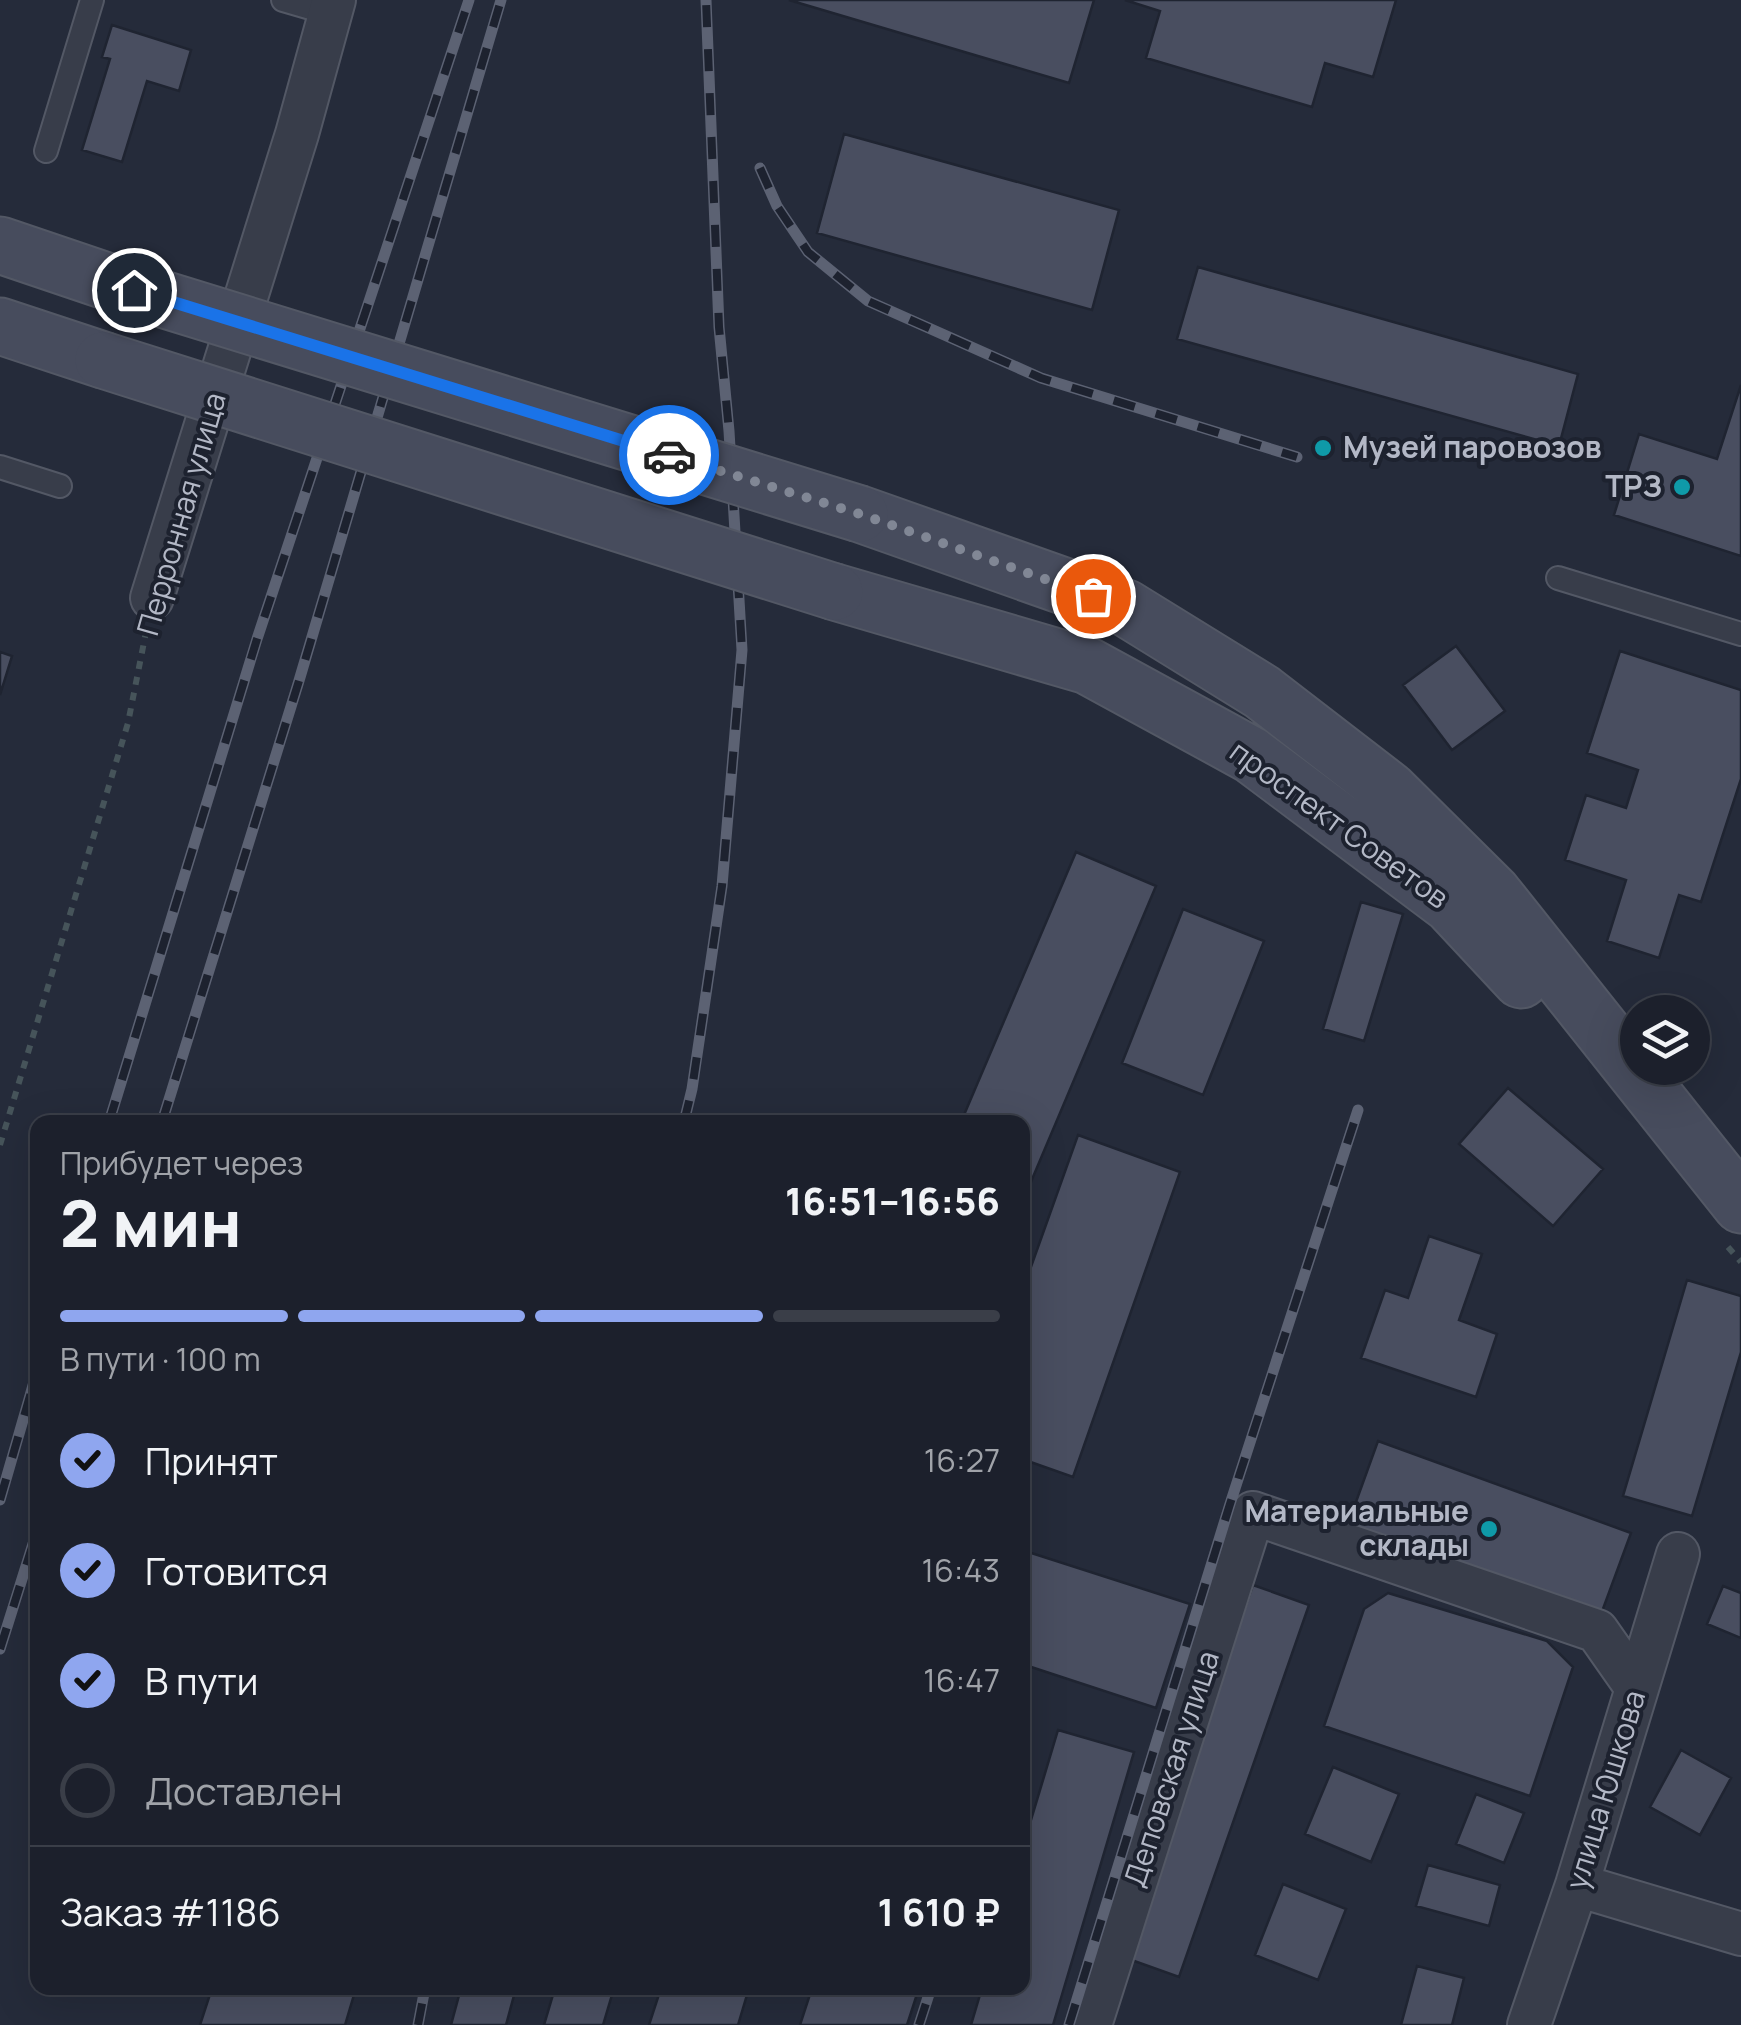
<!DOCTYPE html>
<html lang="ru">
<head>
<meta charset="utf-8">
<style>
  body { margin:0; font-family:Manrope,sans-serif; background:#252834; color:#f1f3f6; height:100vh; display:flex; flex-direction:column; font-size:38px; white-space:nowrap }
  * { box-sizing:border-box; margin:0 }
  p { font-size:32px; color:#a0a3a9 }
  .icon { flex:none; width:55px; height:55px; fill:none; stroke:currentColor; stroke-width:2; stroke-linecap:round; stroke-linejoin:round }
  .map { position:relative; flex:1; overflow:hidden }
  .sheet { position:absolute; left:30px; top:1115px; width:1000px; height:880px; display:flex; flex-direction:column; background:#1c202c; border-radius:20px; box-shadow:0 10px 40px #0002,0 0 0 2px #3a3e48 }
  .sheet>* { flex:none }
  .fabs { position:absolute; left:1620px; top:995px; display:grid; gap:20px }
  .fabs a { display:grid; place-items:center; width:90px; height:90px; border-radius:50%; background:#1c202c; box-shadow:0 10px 40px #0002,0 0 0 2px #3a3e48; font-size:50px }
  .pin { position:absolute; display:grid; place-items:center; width:85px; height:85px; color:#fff; margin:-42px; border:5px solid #fff; border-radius:50%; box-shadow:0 2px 10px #0007 }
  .courier { position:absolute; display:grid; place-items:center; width:100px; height:100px; margin:-50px; border:8px solid #1a73e8; border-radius:50%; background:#fff; color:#222; box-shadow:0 2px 12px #0007 }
  .summary em { font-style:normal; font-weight:800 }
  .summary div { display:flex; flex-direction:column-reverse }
  .summary { display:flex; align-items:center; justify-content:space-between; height:170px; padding:0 30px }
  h1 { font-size:65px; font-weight:800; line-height:75px }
  .bar { display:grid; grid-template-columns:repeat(4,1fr); gap:15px 10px; align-content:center; height:120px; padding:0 30px }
  .bar i { height:12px; border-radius:8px; background:#3a3e48 }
  .bar .on { background:#8fa6ef }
  .bar p { grid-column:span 4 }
  .line { display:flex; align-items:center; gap:25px; padding:0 30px; border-top:2px solid #3a3e48 }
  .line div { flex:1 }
  ol { padding:0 30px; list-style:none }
  li { display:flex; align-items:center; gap:30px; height:110px }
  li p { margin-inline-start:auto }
  li .icon { padding:10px; border-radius:50%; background:#8fa6ef; color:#111; stroke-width:4 }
  li:last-child { color:#a0a3a9 }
  li i { width:55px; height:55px; border:5px solid #3a3e48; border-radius:50% }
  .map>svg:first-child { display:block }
  .building { fill:#494e60; stroke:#1f2431; stroke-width:2.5 }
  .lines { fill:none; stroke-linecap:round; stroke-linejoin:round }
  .lane-casing { stroke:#535865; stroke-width:26 }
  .street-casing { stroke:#535865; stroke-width:46 }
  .secondary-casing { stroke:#535865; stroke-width:59 }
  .path { stroke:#46545a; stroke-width:6; stroke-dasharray:8 8; stroke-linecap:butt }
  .lane { stroke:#383d4a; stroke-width:22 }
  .street { stroke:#383d4a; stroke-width:42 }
  .secondary { stroke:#474c5d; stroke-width:55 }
  .rail-casing { stroke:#5c6273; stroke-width:11 }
  .rail { stroke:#1d222f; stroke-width:8; stroke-dasharray:22; stroke-linecap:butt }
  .secondary-bridge-casing { stroke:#535865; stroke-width:59; stroke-linecap:butt }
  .secondary-bridge { stroke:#474c5d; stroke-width:55 }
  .done { stroke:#818795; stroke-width:10; stroke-dasharray:0 18 }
  .route { stroke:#1a73e8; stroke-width:12 }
  .culture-dot { fill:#0f9aa8; stroke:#1d222f; stroke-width:4 }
  .labels { text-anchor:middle; stroke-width:8; stroke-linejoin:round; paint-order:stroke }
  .poi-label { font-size:30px; font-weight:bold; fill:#b3b8c6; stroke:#1d222f; text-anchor:end }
  .street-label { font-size:30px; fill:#b3b8c6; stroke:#1d222f }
</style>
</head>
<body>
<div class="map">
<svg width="1741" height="2025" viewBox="0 0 1741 2025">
  <rect width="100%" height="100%" fill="#252b3a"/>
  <path class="building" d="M 789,0 L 1094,0 L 1069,83 Z
    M 1125,0 L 1396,0 L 1373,77 L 1325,63 L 1312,107 L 1146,58 L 1160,11 Z
    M 112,25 L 191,50 L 179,91 L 147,81 L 122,162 L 82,150 L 110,59 L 102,57 Z
    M 844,134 L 1119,210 L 1092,310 L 817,233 Z
    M 1198,267 L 1578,374 L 1559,446 L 1177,339 Z
    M 1741,385 L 1741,556 L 1614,515 L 1639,434 L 1717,459 Z
    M 1456,646 L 1505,711 L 1452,750 L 1403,685 Z
    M 1620,651 L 1741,690 L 1741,779 L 1701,902 L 1679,895 L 1659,958 L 1607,941 L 1626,880 L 1565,860 L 1586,795 L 1626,808 L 1638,770 L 1587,753 Z
    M 0,652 L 12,656 L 0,695 Z
    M 1076,852 L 1156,886 L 1022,1203 L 1022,1122 L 961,1122 Z
    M 1361,902 L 1403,914 L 1364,1041 L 1323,1029 Z
    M 1183,909 L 1264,941 L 1203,1095 L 1122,1063 Z
    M 1508,1088 L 1603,1169 L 1553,1226 L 1459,1144 Z
    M 1078,1135 L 1180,1172 L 1073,1477 L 1022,1459 L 1022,1292 Z
    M 1429,1236 L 1482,1254 L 1459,1320 L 1497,1334 L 1476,1397 L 1361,1358 L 1385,1290 L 1408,1298 Z
    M 1687,1280 L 1741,1296 L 1741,1352 L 1692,1516 L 1623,1496 Z
    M 1378,1441 L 1631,1533 L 1600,1617 L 1348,1524 Z
    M 1022,1550 L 1190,1604 L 1156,1708 L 1022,1664 Z
    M 1253,1585 L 1309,1605 L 1179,1977 L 1123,1957 Z
    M 1723,1586 L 1741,1593 L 1741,1638 L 1707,1624 Z
    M 1388,1593 L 1547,1641 L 1573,1667 L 1530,1796 L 1324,1726 L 1364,1609 Z
    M 1058,1730 L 1134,1752 L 1053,2025 L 971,2025 L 982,1988 L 1022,1988 L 1022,1850 Z
    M 1681,1750 L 1731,1778 L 1700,1835 L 1650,1807 Z
    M 1333,1767 L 1399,1794 L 1371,1862 L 1305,1834 Z
    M 1476,1794 L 1524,1813 L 1504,1863 L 1456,1844 Z
    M 1428,1865 L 1500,1885 L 1489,1926 L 1416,1906 Z
    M 1283,1884 L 1346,1909 L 1318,1980 L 1255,1955 Z
    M 1417,1966 L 1464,1978 L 1452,2025 L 1401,2025 Z
    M 212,1988 L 356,1988 L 345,2025 L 200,2025 Z
    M 461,1988 L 516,1988 L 506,2025 L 451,2025 Z
    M 555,1988 L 614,1988 L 603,2025 L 544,2025 Z
    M 661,1988 L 749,1988 L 738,2025 L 649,2025 Z
    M 812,1988 L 919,1988 L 907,2025 L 800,2025 Z"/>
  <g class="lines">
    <g class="lane-casing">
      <path id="lane" d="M 283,0 L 331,14
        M 46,151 L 92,0
        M 0,467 L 60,486
        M 1558,578 L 1741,634"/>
    </g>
    <g class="street-casing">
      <path id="street" d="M 152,598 L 297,134 L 334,0
        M 1577,1885 L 1741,1934
        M 1090,2025 L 1253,1513 L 1597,1631 L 1637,1688
        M 1529,2025 L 1577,1885 L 1678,1554"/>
    </g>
    <g class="secondary-casing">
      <path id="secondary" d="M 0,245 L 133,290
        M 0,326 L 103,360
        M 860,514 L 1126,608 L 1262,692 L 1389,790 L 1493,893 L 1741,1205
        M 835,592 L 1088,666 L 1251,755 L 1451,905 L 1521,980"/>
    </g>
    <path class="path" d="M 0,1145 L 128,723 L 146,632
      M 1728,1247 L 1741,1262"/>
    <use href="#lane" class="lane"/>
    <use href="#street" class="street"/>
    <use href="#secondary" class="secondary"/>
    <g class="rail-casing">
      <path id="rail" d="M 760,168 L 777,206 L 808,252 L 868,301 L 1041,378 L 1297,457
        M 109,1122 L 257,639 L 469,0
        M 162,1122 L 298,684 L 501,0
        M 684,1122 L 692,1089 L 722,886 L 742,650 L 729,431 L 719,327 L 706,0
        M 0,1500 L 38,1368
        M 0,1649 L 38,1528
        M 418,2025 L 425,1988
        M 919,2025 L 931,1988
        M 1069,2025 L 1230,1504 L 1358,1110"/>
    </g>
    <use href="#rail" class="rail"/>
    <g class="secondary-bridge-casing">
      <path id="secondary-bridge" d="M 133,290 L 860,514
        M 103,360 L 835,592"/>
    </g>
    <use href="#secondary-bridge" class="secondary-bridge"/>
  </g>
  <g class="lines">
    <path class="done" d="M 669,455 L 860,514 L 1093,596"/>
    <path class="route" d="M 134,290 L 669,455"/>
  </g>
  <g class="culture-dot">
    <circle cx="1323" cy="448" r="10"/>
    <circle cx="1682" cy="487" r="10"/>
    <circle cx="1489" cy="1529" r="10"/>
  </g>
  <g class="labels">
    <g class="poi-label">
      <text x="1343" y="458" text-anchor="start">Музей паровозов</text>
      <text x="1662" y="497">ТРЗ</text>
      <text x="1469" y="1522">Материальные<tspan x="1469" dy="34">склады</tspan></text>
    </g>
    <g class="street-label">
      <text transform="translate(182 514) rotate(-74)" y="10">Перронная улица</text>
      <text transform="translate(1339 825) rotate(36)" y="10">проспект Советов</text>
      <text transform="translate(1172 1769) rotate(-72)" y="10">Деповская улица</text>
      <text transform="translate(1606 1790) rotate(-73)" y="10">улица Юшкова</text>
    </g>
  </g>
</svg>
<div class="fabs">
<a><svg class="icon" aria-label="layers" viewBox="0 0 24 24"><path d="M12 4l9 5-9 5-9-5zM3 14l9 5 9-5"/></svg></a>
</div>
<div class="pin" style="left:1093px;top:596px;background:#ea580c"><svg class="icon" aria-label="bag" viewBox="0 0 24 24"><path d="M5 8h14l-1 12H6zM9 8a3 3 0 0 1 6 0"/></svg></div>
<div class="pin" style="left:134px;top:290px;background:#1f2937"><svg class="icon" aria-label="home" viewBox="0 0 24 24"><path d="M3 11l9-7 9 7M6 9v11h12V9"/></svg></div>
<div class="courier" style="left:669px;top:455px"><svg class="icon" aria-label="car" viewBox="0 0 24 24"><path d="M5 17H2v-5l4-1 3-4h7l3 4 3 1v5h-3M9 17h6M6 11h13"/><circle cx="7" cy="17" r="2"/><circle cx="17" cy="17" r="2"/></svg></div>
<section class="sheet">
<div class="summary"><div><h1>2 мин</h1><p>Прибудет через</p></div><em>16:51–16:56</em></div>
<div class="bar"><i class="on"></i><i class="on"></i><i class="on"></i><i></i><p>В пути · 100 m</p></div>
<ol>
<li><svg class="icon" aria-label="check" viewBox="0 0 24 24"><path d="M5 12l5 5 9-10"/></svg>Принят<p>16:27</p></li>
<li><svg class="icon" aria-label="check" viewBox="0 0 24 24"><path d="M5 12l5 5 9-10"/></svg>Готовится<p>16:43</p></li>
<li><svg class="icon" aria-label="check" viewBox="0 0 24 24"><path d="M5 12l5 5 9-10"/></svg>В пути<p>16:47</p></li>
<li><i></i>Доставлен</li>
</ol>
<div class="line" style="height:130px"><div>Заказ #1186</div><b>1 610 ₽</b></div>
</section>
</div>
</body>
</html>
